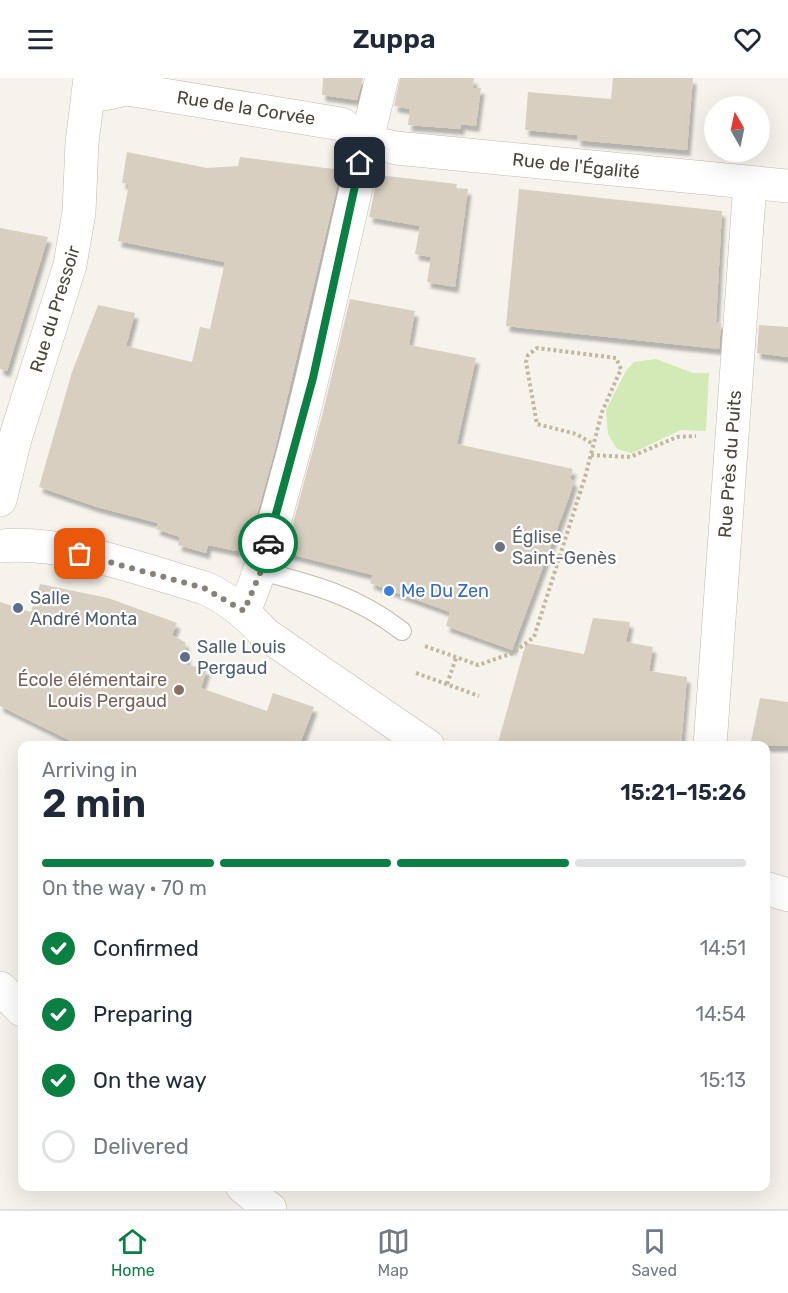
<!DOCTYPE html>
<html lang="en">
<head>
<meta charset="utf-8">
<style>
  body { margin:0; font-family:Rubik,sans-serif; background:#f6f6f7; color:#1f2937; height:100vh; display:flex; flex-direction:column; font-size:22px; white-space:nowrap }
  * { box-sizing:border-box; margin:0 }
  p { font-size:20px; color:#747a83 }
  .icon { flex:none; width:33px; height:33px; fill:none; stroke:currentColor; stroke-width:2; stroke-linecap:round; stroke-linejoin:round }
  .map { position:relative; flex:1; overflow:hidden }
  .details { position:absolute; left:18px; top:663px; width:752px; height:450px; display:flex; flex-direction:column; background:#fff; border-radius:12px; box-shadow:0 6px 24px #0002 }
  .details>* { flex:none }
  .needle { width:39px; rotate:351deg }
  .buttons { position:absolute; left:704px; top:18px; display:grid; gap:12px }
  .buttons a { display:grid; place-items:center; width:66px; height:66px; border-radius:50%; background:#fff; box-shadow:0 6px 24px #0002; font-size:30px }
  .pin { position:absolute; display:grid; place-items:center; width:51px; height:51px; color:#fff; margin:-26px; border-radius:12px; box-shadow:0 3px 9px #0006 }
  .courier { position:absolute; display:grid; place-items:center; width:60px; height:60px; margin:-30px; border:4px solid #0b8043; border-radius:50%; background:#fff; color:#222; box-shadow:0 2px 8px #0007 }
  .summary em { font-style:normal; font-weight:600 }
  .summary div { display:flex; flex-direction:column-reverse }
  .summary { display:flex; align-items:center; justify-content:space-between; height:102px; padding:0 24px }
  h1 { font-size:39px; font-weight:600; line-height:45px }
  .bar { display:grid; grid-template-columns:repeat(4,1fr); gap:9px 6px; align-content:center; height:72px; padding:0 24px }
  .bar i { height:8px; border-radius:4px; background:#e0e1e3 }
  .bar .selected { background:#0b8043 }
  .bar p { grid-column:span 4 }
  ol { padding:0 24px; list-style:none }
  li { display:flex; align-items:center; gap:18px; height:66px }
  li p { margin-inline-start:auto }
  li .icon { padding:6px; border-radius:50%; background:#0b8043; color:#fff; stroke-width:4 }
  li:last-child { color:#747a83 }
  li i { width:33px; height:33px; border:3px solid #e0e1e3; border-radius:50% }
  header { display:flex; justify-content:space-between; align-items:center; height:78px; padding:0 24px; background:#fff; font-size:27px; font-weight:600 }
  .tab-bar { display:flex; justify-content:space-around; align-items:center; height:84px; border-top:2px solid #e0e1e3; background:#fff; font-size:16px; color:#747a83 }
  .tab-bar a { display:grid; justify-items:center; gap:3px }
  .tab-bar .selected { color:#0b8043 }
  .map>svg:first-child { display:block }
  .green { fill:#d2eab5 }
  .building { fill:#d8cfc1; filter:url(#shadow) }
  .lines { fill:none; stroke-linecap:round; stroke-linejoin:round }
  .lane-casing { stroke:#c2bbae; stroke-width:20 }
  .street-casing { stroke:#c2bbae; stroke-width:34 }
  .path { stroke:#c4b79f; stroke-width:4; stroke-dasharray:3 3; stroke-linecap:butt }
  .lane { stroke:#fff; stroke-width:18 }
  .street { stroke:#fff; stroke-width:33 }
  .done { stroke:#878178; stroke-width:6; stroke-dasharray:0 10.8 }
  .route { stroke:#0b8043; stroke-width:8 }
  .worship-dot { fill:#6b7280; stroke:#fff; stroke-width:2 }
  .shop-dot { fill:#3f7fe0; stroke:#fff; stroke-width:2 }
  .service-dot { fill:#5c6f8a; stroke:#fff; stroke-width:2 }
  .education-dot { fill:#8d6e63; stroke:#fff; stroke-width:2 }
  .labels { text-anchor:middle; stroke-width:4.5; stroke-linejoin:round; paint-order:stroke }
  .street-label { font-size:18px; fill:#4b4439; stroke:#fff }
  .worship-label { font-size:18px; fill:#5b616d; stroke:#fff; text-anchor:start }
  .shop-label { font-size:18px; fill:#366cbe; stroke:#fff; text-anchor:start }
  .service-label { font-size:18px; fill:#4e5e75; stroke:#fff; text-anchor:start }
  .education-label { font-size:18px; fill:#785e54; stroke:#fff; text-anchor:end }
</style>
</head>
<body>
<header><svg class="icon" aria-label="menu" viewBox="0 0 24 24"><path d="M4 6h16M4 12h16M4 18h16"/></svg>Zuppa<svg class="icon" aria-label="heart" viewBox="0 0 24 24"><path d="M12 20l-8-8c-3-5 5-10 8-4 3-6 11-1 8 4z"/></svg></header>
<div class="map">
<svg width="788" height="1131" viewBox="0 0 788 1131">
  <defs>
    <filter id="shadow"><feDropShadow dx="3.5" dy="6" stdDeviation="1.5" flood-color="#0004"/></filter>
  </defs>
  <rect width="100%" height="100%" fill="#f6f3ec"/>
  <path class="green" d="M 656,281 L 693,295 L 709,295 L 706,353 L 681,352 L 632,375 L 617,371 L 608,356 L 606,332 L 626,293 L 634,284 Z"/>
  <path class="building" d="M 323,0 L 363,0 L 357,22 L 322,17 Z
    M 400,0 L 474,0 L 473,10 L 481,10 L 476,48 L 461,46 L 461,51 L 408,47 L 410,31 L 394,28 Z
    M 613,0 L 693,0 L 687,72 L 577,62 L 578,57 L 525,52 L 528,14 L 611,21 Z
    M 127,74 L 207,90 L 238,88 L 240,79 L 341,92 L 275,371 L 248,469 L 238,467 L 237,473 L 208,467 L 206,475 L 178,467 L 180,459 L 156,451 L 158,445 L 97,429 L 39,409 L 72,294 L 98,227 L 135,235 L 126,268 L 192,284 L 200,249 L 210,251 L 225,184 L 118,163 L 129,106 L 122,105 Z
    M 378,97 L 457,106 L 456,110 L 468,111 L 455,209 L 427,204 L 431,179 L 415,176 L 420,148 L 369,139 Z
    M 519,111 L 722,133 L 716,244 L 721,245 L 719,271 L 506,248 Z
    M 0,150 L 48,159 L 7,293 L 0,291 Z
    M 350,221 L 415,233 L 409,267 L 476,280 L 457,366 L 573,391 L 570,401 L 574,403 L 569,419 L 512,572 L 446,548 L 450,534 L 370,505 L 373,497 L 285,475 L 323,334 Z
    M 759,247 L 788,249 L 788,279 L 757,275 Z
    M 40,506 L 108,520 L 177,545 L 172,557 L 185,564 L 188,587 L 207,591 L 201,610 L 267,633 L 273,615 L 314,629 L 299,668 L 81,668 L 0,628 L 0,524 L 31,534 Z
    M 593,540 L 630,544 L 626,564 L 653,569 L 649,593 L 687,599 L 681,668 L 497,668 L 526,565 L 584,576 Z
    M 760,620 L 788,624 L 788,668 L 750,668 Z"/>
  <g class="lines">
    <g class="lane-casing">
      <path id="lane" d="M 261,493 C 315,507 357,518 402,553"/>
    </g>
    <g class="street-casing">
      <path id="street" d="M 88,14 L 104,16 L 127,11 L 341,46 L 365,63 L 396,70 L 788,108
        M 0,422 L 15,361 L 70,187 L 79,134 L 82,65 L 90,0
        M 0,468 C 66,462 141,492 205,510 C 230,522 246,535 265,556 L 428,668
        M 244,533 C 266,482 278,429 293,376 C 326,252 351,125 382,0
        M 710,668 L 750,105
        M 765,810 L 788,817
        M 0,910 L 22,932
        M 242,1108 L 270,1131"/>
    </g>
    <path class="path" d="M 591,377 L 630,379 L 677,359 L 696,358
      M 425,568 L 478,587 L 513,575 L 534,559 L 585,399 L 602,334 L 621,291 L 616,280 L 537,270 L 528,277 L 526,284 L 537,346 L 576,356 L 593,366
      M 416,595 L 479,618
      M 447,606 L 456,580"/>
    <use href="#lane" class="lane"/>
    <use href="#street" class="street"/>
  </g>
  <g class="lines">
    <path class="done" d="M 80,476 L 204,510 L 244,533 L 261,493 L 268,465"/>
    <path class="route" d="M 268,465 L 313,300 L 360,85"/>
  </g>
  <circle class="worship-dot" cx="500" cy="469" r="6"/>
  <circle class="shop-dot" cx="389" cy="513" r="6"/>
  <g class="service-dot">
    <circle cx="18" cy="530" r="6"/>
    <circle cx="185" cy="579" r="6"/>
  </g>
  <circle class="education-dot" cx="179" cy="612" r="6"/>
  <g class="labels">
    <g class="street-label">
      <text transform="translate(246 30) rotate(9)" y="6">Rue de la Corvée</text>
      <text transform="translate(576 88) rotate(6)" y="6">Rue de l'Égalité</text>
      <text transform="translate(55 231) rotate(-73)" y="6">Rue du Pressoir</text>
      <text transform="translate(730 386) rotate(-86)" y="6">Rue Près du Puits</text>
    </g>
    <g class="worship-label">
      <text x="512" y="465">Église<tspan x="512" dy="21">Saint-Genès</tspan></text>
    </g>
    <g class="shop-label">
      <text x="401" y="519">Me Du Zen</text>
    </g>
    <g class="service-label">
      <text x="30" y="526">Salle<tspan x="30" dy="21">André Monta</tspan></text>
      <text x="197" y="575">Salle Louis<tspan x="197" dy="21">Pergaud</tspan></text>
    </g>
    <g class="education-label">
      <text x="167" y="608">École élémentaire<tspan x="167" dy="21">Louis Pergaud</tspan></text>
    </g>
  </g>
</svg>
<div class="buttons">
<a><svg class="needle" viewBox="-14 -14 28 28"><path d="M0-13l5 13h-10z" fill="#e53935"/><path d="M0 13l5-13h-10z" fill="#747a83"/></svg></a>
</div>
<div class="pin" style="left:80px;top:476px;background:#ea580c"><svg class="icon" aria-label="bag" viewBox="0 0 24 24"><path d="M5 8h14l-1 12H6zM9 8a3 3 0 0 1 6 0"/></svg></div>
<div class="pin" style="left:360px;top:85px;background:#1f2937"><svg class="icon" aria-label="home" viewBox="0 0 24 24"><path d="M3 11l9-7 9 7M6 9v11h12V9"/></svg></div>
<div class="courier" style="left:268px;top:465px"><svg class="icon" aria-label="car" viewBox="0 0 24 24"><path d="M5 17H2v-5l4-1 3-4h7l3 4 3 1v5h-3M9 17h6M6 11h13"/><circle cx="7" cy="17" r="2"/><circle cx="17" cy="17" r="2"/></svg></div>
<section class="details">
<div class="summary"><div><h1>2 min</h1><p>Arriving in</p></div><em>15:21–15:26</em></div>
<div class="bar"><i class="selected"></i><i class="selected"></i><i class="selected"></i><i></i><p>On the way · 70 m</p></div>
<ol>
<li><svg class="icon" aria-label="check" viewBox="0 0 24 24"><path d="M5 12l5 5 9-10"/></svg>Confirmed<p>14:51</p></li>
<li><svg class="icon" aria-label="check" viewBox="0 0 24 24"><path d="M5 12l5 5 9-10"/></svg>Preparing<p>14:54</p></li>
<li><svg class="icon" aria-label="check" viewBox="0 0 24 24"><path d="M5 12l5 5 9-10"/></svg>On the way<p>15:13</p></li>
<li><i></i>Delivered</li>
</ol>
</section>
</div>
<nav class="tab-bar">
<a class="selected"><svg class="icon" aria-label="home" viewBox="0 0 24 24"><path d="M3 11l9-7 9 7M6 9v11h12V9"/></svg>Home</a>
<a><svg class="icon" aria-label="map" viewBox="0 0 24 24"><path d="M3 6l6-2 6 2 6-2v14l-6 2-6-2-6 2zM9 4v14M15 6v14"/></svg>Map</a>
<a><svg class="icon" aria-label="saved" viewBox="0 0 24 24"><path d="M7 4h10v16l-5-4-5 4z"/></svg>Saved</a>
</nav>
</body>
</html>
